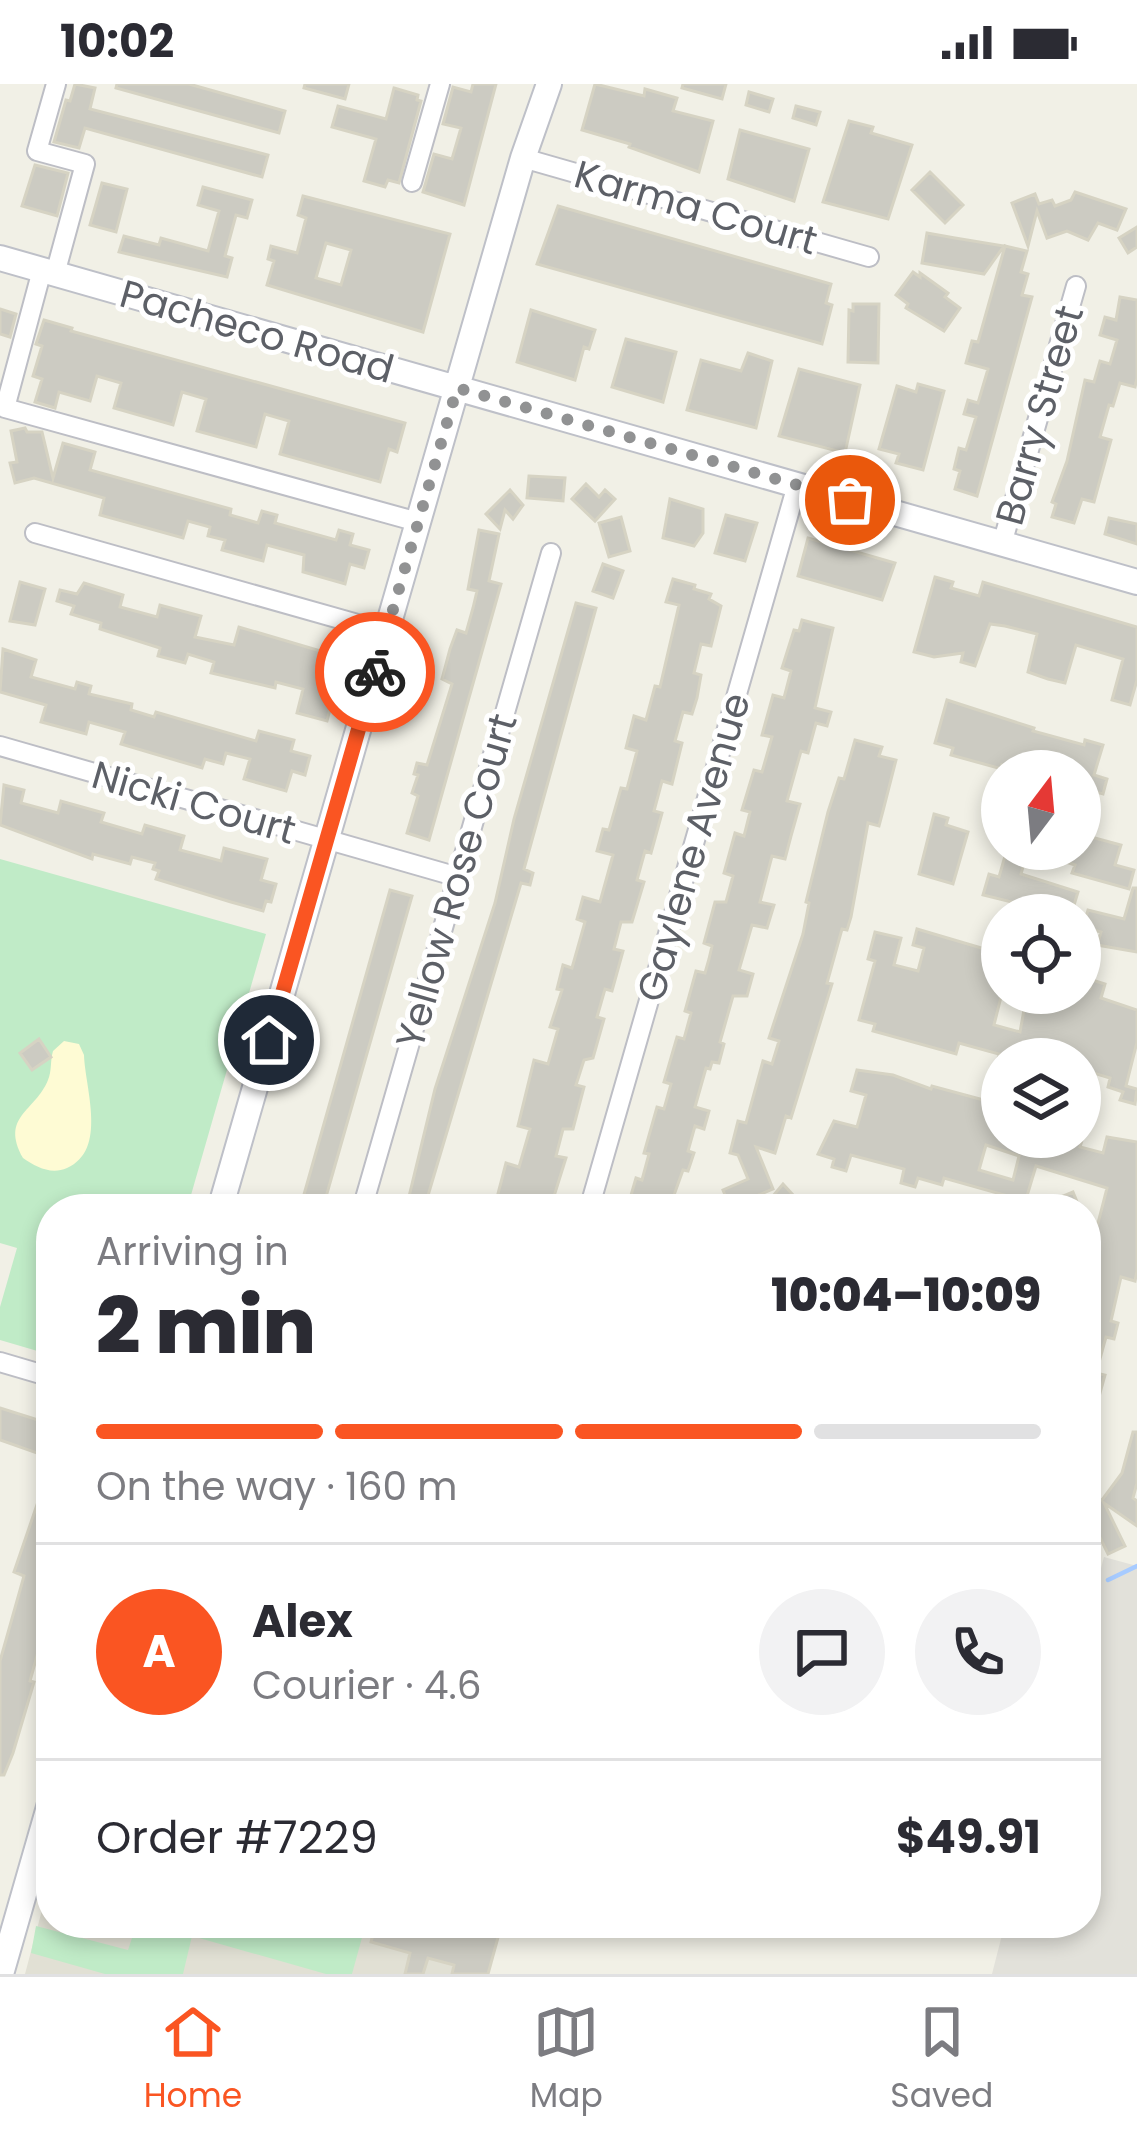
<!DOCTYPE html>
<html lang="en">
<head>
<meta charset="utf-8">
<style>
  body { margin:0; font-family:Poppins,sans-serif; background:#f2f2f3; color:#2b2b33; height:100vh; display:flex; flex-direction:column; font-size:45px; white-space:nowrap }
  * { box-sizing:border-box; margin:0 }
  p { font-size:39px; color:#7c7c81 }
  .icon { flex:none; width:66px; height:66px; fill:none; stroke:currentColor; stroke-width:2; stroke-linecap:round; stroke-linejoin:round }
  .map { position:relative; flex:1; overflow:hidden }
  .sheet { position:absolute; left:36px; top:1110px; width:1065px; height:744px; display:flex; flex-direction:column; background:#fff; border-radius:48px; box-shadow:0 6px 18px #0003 }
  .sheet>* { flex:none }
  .needle { width:78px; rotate:16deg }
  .fabs { position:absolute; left:981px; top:666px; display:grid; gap:24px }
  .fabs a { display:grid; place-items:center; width:120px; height:120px; border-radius:50%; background:#fff; box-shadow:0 6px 18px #0003; font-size:60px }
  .pin { position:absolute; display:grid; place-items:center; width:102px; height:102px; color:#fff; margin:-51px; border:6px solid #fff; border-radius:50%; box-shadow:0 3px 12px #0007 }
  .courier { position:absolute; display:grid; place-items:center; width:120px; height:120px; margin:-60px; border:9px solid #fa5522; border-radius:50%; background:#fff; color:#222; box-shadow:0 3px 15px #0007 }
  .summary em { font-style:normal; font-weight:800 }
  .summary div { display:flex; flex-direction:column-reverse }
  .summary { display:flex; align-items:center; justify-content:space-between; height:204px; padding:0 60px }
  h1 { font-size:78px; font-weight:800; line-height:90px }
  .bar { display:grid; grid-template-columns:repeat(4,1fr); gap:18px 12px; align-content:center; height:144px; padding:0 60px }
  .bar i { height:15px; border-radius:9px; background:#e1e1e2 }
  .bar .on { background:#fa5522 }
  .bar p { grid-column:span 4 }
  .line { display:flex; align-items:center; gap:30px; padding:0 60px; border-top:3px solid #e1e1e2 }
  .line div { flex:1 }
  .round { display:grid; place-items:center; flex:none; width:126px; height:126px; border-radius:63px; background:#f2f2f3 }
  .status { display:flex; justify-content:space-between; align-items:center; height:84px; padding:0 60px; background:#fff; direction:ltr }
  .status svg { height:33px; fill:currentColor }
  .tabs { display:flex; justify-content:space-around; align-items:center; height:168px; border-top:3px solid #e1e1e2; background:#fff; font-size:33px; color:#7c7c81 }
  .tabs a { display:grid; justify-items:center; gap:6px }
  .tabs .on { color:#fa5522 }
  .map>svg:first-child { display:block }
  .industrial { fill:#e2e1da }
  .education { fill:#e1e0d4 }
  .green { fill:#c0ebc7 }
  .sand { fill:#fefbd4 }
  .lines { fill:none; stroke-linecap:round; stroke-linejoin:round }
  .stream { stroke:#a7cbff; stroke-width:4.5 }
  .building { fill:#cccbc2; stroke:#d6d3c3; stroke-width:3; fill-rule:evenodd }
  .street-casing { stroke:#bdbec5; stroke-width:22 }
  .secondary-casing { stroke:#bec0c8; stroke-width:28 }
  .street { stroke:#fff; stroke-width:18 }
  .secondary { stroke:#fff; stroke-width:24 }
  .done { stroke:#919293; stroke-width:12; stroke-dasharray:0 21.6 }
  .route { stroke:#fa5522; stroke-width:15 }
  .labels { text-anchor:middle; stroke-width:10; stroke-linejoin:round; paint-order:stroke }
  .street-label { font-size:39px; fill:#5d6067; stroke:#fff }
</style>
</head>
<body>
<div class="status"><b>10:02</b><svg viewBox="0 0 49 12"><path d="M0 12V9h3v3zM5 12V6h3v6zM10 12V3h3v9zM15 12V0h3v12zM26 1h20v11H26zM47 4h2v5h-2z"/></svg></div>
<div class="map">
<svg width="1137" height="1890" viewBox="0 0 1137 1890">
  <rect width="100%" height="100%" fill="#f1f0e6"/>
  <path class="industrial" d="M 1104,1473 L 1137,1482 L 1137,1890 L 992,1890 L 1005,1839 L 1086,1839 L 1086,1540 Z"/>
  <path class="education" d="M 51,1792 L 51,1839 L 502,1839 L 487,1890 L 25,1890 Z"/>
  <path class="green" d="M 0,775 L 266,850 L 187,1125 L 51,1125 L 51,1271 L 0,1256 L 0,1223 L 17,1164 L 0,1159 Z
    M 137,1839 L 366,1839 L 352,1890 L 326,1890 L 192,1852 L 183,1890 L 105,1890 L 31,1869 L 36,1842 L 128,1866 Z"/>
  <path class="sand" d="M 64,957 L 79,960 L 84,971 C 85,1004 108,1066 67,1084 C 51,1091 36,1083 23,1074 C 0,1032 35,1028 48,996 C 52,987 50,977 53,967 Z"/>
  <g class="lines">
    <path class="stream" d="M 1108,1496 L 1137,1482"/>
  </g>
  <path class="building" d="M 75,0 L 95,4 L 90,25 L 268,71 L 262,93 L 85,44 L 79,64 L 54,58 L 66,16 L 70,17 Z
    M 117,0 L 189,0 L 285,27 L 279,49 L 116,4 Z
    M 305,0 L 349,0 L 345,15 L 304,4 Z
    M 473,0 L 496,0 L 464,121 L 423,108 L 434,70 L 452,75 L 461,44 L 443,40 L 453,3 L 471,8 Z
    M 595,0 L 644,12 L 645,5 L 677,14 L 673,27 L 713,37 L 699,88 L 629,63 L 630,60 L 582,46 Z
    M 683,0 L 726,0 L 722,15 L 682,4 Z
    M 394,4 L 418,11 L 417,16 L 421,17 L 399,99 L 388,96 L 385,103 L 364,97 L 376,55 L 332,43 L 338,22 L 386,35 Z
    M 749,8 L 773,15 L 769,28 L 746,21 Z
    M 796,22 L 820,28 L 816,41 L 793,34 Z
    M 849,37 L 873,43 L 871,49 L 912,61 L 888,135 L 823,118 Z
    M 740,46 L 809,65 L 794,117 L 728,95 Z
    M 35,81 L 68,89 L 57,132 L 22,122 Z
    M 930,88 L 963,121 L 945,139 L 912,106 Z
    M 102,99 L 127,105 L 116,148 L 90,141 Z
    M 203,103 L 252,116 L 247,134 L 236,131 L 225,172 L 232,174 L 227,193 L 119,168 L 124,152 L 159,161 L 161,154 L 208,167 L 219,127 L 198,121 Z
    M 1075,108 L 1126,125 L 1117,146 L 1098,139 L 1088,156 L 1067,147 L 1047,154 L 1037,127 L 1028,162 L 1012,119 L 1035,110 L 1039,120 L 1052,116 L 1055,122 L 1071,116 Z
    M 303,112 L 450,150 L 423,248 L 267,201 L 274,177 L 268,175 L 271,162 L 297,169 L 306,134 L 298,131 ZM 326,159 L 351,166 L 341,201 L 316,194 Z
    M 558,122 L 831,200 L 826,219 L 832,221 L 822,260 L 537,180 Z
    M 1137,143 L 1137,163 L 1128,169 L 1119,154 Z
    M 927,149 L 955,154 L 1004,162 L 984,190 L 922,179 Z
    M 1005,162 L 1027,167 L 1021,188 L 1028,190 L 1022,211 L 1032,213 L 977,412 L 955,405 L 960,387 L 954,385 L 959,364 L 966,366 L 976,333 L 964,330 L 968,316 L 978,319 L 988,285 L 966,279 L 972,257 L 978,258 Z
    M 913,188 L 920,193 L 920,189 L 948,209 L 945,213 L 960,224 L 944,247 L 906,224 L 908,220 L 896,211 Z
    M 1120,213 L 1137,216 L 1137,294 L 1135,303 L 1120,299 L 1113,322 L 1109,321 L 1100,353 L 1111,356 L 1094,418 L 1082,415 L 1074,439 L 1052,433 L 1056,420 L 1052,418 L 1067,377 L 1085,296 L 1094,298 L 1100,277 L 1110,280 L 1117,256 L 1100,251 L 1105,233 L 1116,236 Z
    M 853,220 L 879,220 L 878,279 L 848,278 L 849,226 L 853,227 Z
    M 0,225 L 16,230 L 10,253 L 0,250 Z
    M 531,226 L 595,246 L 589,265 L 584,263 L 575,296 L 517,278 Z
    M 44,236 L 72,244 L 71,247 L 405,339 L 397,368 L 389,365 L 380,398 L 280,370 L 289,337 L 265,330 L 256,363 L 197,347 L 206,315 L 182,308 L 173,341 L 114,324 L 121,299 L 97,292 L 90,317 L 59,308 L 55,324 L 35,318 L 42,295 L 33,292 L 42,262 L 36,260 Z
    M 626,255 L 676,268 L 663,318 L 612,303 Z
    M 748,269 L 772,277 L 756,344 L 687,326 L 701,276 L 741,287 Z
    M 799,285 L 860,301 L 845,369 L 779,352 Z
    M 918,300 L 944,307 L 923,386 L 896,379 L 899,370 L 879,365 L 897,302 L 916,308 Z
    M 25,344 L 27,348 L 42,348 L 53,394 L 63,359 L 95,368 L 90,386 L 231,425 L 230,431 L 258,439 L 262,427 L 277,431 L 275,439 L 336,456 L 339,446 L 353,450 L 350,461 L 369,466 L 364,484 L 350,480 L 345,500 L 303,488 L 304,471 L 267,461 L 263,477 L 222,466 L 225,456 L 208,452 L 210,443 L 188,437 L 183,454 L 100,431 L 104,414 L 34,394 L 15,399 L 10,379 L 17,378 L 11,347 Z
    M 529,392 L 565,394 L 563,417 L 527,414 Z
    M 586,400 L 599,413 L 605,406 L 615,415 L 595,437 L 572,415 Z
    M 510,406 L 523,421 L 513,435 L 505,426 L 500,445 L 486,430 Z
    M 670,415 L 703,425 L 703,449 L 694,462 L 663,454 Z
    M 726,431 L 757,439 L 745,477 L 715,469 Z
    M 621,433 L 630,467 L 609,473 L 599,439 Z
    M 1109,434 L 1137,440 L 1137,460 L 1105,450 Z
    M 479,446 L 499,450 L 489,497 L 501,500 L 429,756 L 407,749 L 418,712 L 412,709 L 418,691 L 414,690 L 417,679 L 427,681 L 452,600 L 442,595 L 450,565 L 457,546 L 466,549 L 473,524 L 477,507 L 468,505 Z
    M 808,454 L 895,479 L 882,516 L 798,492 Z
    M 603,480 L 623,487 L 613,514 L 593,507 Z
    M 935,493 L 953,498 L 951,504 L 979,512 L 983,498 L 1137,543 L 1137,596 L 1130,621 L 1112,616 L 1123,575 L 1076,561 L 1065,599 L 1048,595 L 1028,588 L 1037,550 L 1005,542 L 990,540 L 975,582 L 961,578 L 963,569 L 934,573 L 914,568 Z
    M 673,495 L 695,501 L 694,505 L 711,510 L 709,515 L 721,522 L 711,562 L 701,560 L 694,589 L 701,591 L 697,614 L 692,630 L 683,628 L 675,657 L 682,659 L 672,700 L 662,697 L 654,727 L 662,729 L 651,769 L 645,767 L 637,796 L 644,798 L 632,838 L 621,838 L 614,865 L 623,867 L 612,907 L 605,905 L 597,933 L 604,935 L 593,974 L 584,976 L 576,1001 L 584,1003 L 573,1045 L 563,1045 L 556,1072 L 566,1074 L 550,1125 L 494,1125 L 506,1079 L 519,1083 L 530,1045 L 518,1042 L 534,976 L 548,980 L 558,945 L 550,943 L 562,906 L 557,905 L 563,881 L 572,884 L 585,838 L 577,835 L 583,813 L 600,818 L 613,771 L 597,767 L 603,745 L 609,746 L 621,704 L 627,705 L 637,667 L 626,664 L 634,632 L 646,636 L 655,602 L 660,603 L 679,521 L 666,518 Z
    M 20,498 L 45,505 L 35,541 L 10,537 Z
    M 84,499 L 123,511 L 120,523 L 157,533 L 160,521 L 201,532 L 195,553 L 234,561 L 239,543 L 324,568 L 318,588 L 332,592 L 327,608 L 334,610 L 327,637 L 297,629 L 303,605 L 276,598 L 275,604 L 211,589 L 214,578 L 188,570 L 185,579 L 158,572 L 160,564 L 100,545 L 101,539 L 71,530 L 74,522 L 57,517 L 60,506 L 77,510 Z
    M 576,519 L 596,524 L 524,785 L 533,789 L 530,801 L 521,799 L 424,1125 L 406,1125 L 435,1005 L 495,819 L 514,735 Z
    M 802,536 L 833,544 L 815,624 L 831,628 L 827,642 L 816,639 L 808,669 L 801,667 L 787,717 L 800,720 L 791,752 L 785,775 L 772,772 L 760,818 L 774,821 L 767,844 L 752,841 L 739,886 L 753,890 L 747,912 L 733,912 L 720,958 L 724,960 L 719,979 L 712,978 L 710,985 L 706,984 L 695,1023 L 709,1027 L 704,1045 L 695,1042 L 688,1067 L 694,1069 L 688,1087 L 683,1086 L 669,1125 L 627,1125 L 636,1094 L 642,1096 L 649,1070 L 644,1069 L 657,1023 L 664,1025 L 671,1000 L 664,998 L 677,953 L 684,955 L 691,929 L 685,927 L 696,887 L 705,889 L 709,875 L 712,862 L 704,859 L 715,818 L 726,818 L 733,792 L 724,789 L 735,749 L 744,752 L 750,728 L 742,726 L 754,686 L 762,688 L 772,653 L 762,651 L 773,611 L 784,614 L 791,587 L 782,584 L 794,546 L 799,547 Z
    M 3,565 L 36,576 L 31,593 L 75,605 L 77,598 L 91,602 L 89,610 L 132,620 L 131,626 L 154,633 L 156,628 L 256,657 L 259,647 L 294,656 L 291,667 L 310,672 L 305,691 L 292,687 L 286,707 L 244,695 L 250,675 L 226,669 L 223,680 L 205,675 L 202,684 L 121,660 L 125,648 L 89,638 L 86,650 L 41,638 L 46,621 L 0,608 Z
    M 947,616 L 1034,644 L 1033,647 L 1084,661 L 1085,656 L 1103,661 L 1094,691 L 1107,695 L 1103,710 L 1088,706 L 1090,701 L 1080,698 L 1080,687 L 1021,687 L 1002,681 L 1002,685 L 951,671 L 953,664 L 935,659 Z
    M 855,656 L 882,663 L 879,672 L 896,676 L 883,727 L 879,742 L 868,739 L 851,833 L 847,846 L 842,845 L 827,899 L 832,900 L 791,1034 L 786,1032 L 775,1069 L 756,1063 L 773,1105 L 730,1123 L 723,1106 L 748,1095 L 738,1071 L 730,1069 L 738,1037 L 746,1039 L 763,977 L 772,980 L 779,957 L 769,954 L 803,850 L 809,819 L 806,818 L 828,728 L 839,694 L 844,695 Z
    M 4,701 L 24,706 L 21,719 L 58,729 L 61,717 L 104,729 L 101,738 L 142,750 L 145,741 L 184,752 L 180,766 L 221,777 L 224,764 L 267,775 L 261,796 L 276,800 L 271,818 L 266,817 L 263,827 L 231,818 L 156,795 L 159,787 L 153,785 L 155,779 L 132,773 L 130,780 L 93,770 L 92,775 L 0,741 Z
    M 934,730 L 948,734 L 946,741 L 968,748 L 953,800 L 919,790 Z
    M 1080,750 L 1121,761 L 1115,781 L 1134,786 L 1129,805 L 1072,789 L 1075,781 L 1039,769 L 1040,765 L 1080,765 Z
    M 1007,765 L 1028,765 L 1021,790 L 1078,808 L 1071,831 L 1013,831 L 1016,819 L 983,811 L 989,790 L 999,793 Z
    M 1133,804 L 1137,804 L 1137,868 L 1097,861 L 1101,848 L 1083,843 L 1088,826 L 1124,835 Z
    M 390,806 L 412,812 L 324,1120 L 303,1114 Z
    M 917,845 L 1002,870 L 995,906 L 1002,909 L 994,941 L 1020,948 L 1027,909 L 1080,909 L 1080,901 L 1090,904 L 1092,896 L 1105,900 L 1101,914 L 1137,926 L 1137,958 L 1126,1002 L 1137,1005 L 1135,1020 L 1120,1016 L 1123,1008 L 1108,1003 L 1110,994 L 1080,985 L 1080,975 L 998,975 L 999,970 L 959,959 L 956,970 L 873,947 L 875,940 L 859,936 L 875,877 L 868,875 L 875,848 L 901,854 L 894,881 L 918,887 L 924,864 L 913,861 Z
    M 39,955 L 51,973 L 32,986 L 20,969 Z
    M 857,986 L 893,991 L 931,1005 L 932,1002 L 1002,1021 L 1002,1053 L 1083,1053 L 1080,1063 L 1103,1069 L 1107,1053 L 1137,1058 L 1137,1187 L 1135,1197 L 1121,1193 L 1111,1237 L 1118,1239 L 1114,1255 L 1106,1253 L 1096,1289 L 1105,1291 L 1090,1345 L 1086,1345 L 1086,1186 L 1107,1104 L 1036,1082 L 1024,1122 L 1007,1117 L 1008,1112 L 944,1094 L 942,1101 L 918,1094 L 915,1103 L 901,1099 L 904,1085 L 851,1071 L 846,1087 L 832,1083 L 834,1075 L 818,1070 L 834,1037 L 857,1043 L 866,1011 L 851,1007 ZM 986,1061 L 1019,1072 L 1013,1096 L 979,1086 Z
    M 783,1100 L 793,1111 L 777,1125 L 762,1125 Z
    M 1073,1108 L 1080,1125 L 1032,1125 Z
    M 0,1324 L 51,1340 L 51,1374 L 0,1356 Z
    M 1133,1348 L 1137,1348 L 1137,1399 L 1133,1414 L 1137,1417 L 1137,1442 L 1104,1419 L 1125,1462 L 1108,1470 L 1090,1433 L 1086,1432 L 1086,1413 L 1102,1416 L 1122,1389 Z
    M 41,1409 L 51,1411 L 51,1541 L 48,1552 L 43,1550 L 30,1597 L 34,1598 L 13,1669 L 4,1691 L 0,1691 L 0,1577 L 24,1492 L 14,1488 Z
    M 376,1839 L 502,1839 L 488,1890 L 452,1890 L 454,1881 L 428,1874 L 423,1890 L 405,1890 L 410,1869 L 371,1858 Z"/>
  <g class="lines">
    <g class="street-casing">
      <path id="street" d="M 523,74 L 869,173
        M 412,98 L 440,0
        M 42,186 L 5,324 L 418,438
        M 55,190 L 85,80 L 37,67 L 56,0
        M 35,449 L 386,548
        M 1002,460 L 1076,202
        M 0,662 L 458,793
        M 362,1125 L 551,469
        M 589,1125 L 797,401
        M 0,1278 L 51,1293"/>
    </g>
    <g class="secondary-casing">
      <path id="secondary" d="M 0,174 L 1137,498
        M 220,1125 L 523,74 L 549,0
        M 1,1890 L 51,1716"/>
    </g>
    <use href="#street" class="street"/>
    <use href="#secondary" class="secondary"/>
  </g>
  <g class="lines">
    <path class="done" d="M 375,588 L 457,304 L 850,416"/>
    <path class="route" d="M 269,956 L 375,588"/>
  </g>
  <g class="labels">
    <g class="street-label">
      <text transform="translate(696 123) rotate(16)" y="14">Karma Court</text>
      <text transform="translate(257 247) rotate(16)" y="14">Pacheco Road</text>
      <text transform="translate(1039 331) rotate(-74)" y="14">Barry Street</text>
      <text transform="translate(194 718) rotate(16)" y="14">Nicki Court</text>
      <text transform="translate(693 763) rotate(-74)" y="14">Gaylene Avenue</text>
      <text transform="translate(456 797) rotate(-74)" y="14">Yellow Rose Court</text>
    </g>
  </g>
</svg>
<div class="fabs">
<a><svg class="needle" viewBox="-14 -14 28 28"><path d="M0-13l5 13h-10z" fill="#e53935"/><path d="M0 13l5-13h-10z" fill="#7c7c81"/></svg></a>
<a><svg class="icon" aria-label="locate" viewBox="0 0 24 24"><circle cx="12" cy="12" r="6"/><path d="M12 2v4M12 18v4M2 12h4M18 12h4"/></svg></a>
<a><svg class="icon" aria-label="layers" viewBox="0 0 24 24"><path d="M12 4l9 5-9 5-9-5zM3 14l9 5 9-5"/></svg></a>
</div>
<div class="pin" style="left:850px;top:416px;background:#ea580c"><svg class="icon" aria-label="bag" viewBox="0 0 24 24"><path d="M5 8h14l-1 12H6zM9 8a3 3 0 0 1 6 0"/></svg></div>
<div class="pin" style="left:269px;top:956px;background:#1f2937"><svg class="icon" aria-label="home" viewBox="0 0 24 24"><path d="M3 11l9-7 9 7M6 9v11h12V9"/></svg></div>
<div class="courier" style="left:375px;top:588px"><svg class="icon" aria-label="bike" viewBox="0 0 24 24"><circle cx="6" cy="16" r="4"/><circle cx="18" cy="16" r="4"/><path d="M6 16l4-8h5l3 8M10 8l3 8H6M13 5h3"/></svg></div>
<section class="sheet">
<div class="summary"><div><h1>2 min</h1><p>Arriving in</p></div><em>10:04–10:09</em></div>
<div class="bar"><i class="on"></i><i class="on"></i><i class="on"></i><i></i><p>On the way · 160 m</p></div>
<div class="line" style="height:216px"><b class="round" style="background:#fa5522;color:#fff">A</b><div><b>Alex</b><p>Courier · 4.6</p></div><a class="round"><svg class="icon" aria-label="chat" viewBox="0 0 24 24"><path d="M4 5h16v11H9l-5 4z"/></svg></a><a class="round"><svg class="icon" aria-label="phone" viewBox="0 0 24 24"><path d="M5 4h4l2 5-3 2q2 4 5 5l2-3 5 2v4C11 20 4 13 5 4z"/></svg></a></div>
<div class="line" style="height:156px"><div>Order #7229</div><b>$49.91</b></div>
</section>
</div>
<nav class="tabs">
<a class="on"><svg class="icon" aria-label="home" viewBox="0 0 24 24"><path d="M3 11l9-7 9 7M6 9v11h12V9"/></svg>Home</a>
<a><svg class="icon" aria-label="map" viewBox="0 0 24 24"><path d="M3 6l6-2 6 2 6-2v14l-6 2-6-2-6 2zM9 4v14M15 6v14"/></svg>Map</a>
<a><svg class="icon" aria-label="saved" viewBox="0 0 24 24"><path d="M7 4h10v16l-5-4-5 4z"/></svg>Saved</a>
</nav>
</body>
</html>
